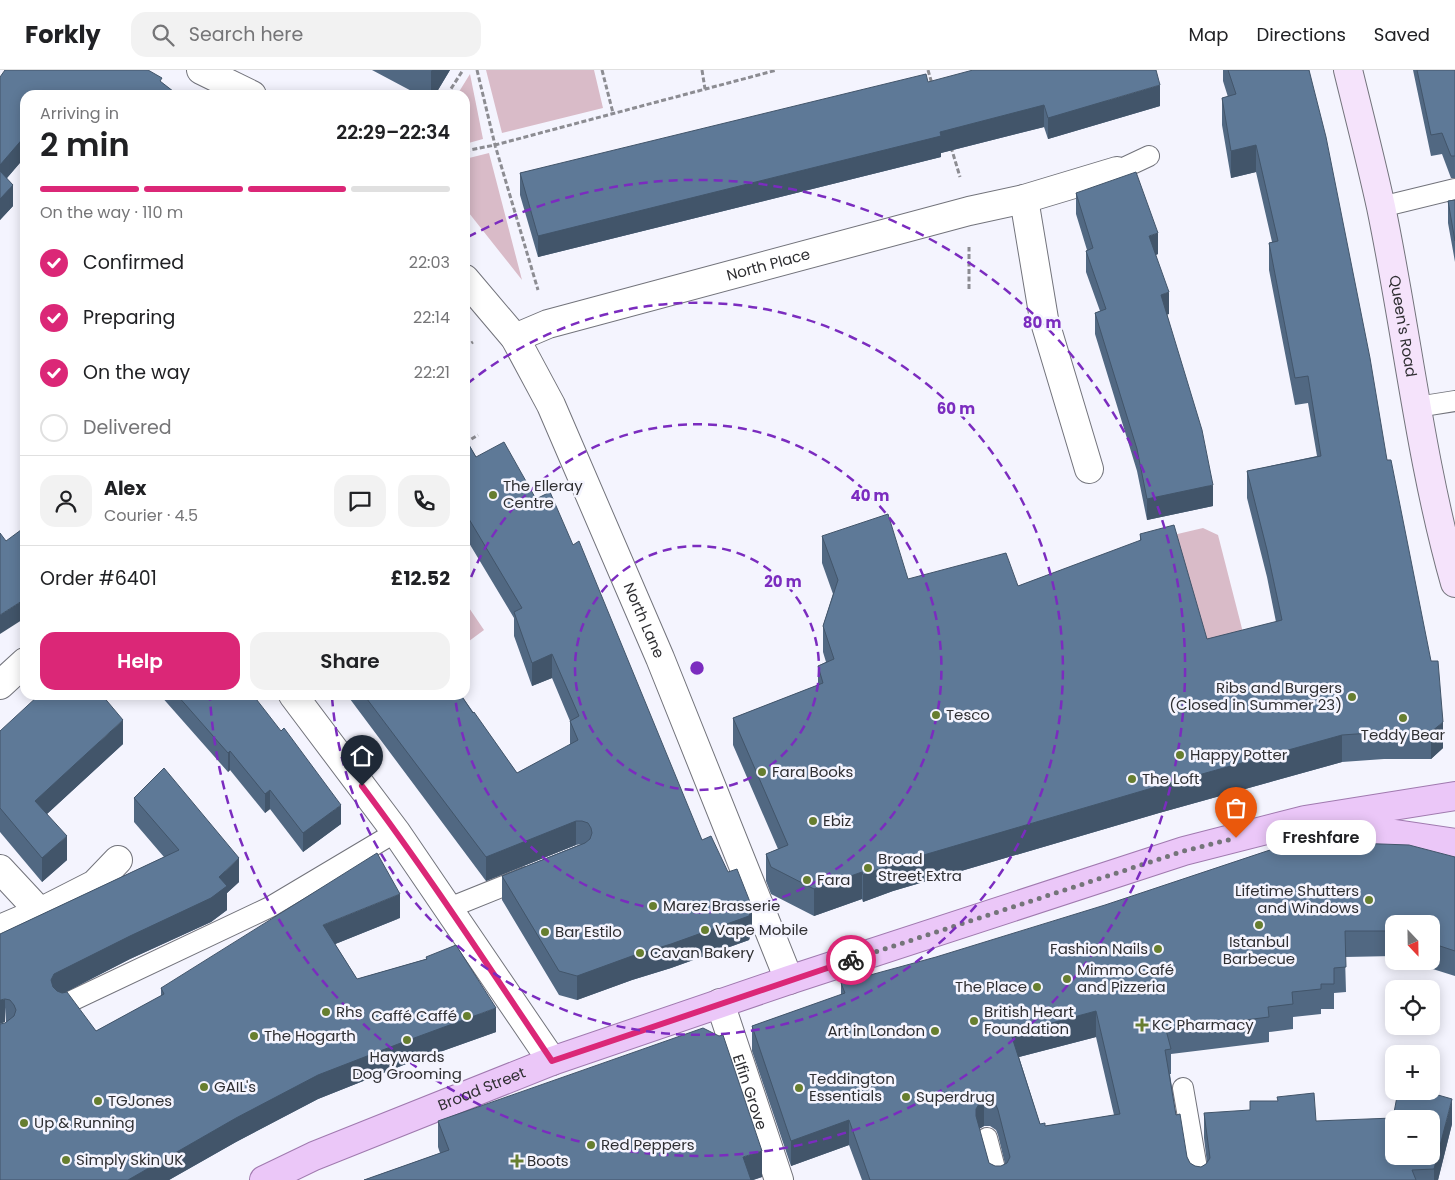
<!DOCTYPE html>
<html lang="en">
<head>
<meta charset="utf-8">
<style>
  body { margin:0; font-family:Poppins,sans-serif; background:#f2f2f2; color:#202124; height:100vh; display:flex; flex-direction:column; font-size:19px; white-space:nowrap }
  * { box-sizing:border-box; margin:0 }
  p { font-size:16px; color:#757577 }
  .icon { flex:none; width:28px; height:28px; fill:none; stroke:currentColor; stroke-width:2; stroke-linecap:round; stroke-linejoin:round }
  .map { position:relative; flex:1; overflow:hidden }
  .panel { position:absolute; left:20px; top:20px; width:450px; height:610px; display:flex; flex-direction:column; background:#fff; border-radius:15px; box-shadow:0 2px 12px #0003 }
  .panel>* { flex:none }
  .needle { width:32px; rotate:158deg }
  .fabs { position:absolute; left:1385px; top:845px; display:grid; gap:10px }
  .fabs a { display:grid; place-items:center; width:55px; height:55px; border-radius:10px; background:#fff; box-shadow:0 2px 12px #0003; font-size:25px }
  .pin { position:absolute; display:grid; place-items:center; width:42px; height:42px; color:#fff; margin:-51px -21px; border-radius:50% 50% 50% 0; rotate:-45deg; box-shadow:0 0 5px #0007 }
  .pin .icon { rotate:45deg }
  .courier { position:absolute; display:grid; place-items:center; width:50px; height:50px; margin:-25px; border:4px solid #db2777; border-radius:50%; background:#fff; color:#222; box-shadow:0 1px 6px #0007 }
  .bubble { position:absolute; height:35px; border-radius:15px; background:#fff; box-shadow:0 2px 12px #0003; font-size:16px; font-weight:600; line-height:35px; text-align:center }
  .head em { font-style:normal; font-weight:600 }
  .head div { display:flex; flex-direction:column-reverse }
  .head { display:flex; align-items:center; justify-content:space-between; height:85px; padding:0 20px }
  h1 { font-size:32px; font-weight:600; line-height:38px }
  .bar { display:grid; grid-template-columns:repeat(4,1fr); gap:8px 5px; align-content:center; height:60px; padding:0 20px }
  .bar i { height:6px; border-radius:4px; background:#e0e0e0 }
  .bar .selected { background:#db2777 }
  .bar p { grid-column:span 4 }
  .line { display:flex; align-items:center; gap:12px; padding:0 20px; border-top:1px solid #e0e0e0 }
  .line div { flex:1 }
  .round { display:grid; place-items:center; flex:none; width:52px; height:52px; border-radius:15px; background:#f2f2f2 }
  ol { padding:0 20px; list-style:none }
  li { display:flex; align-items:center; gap:15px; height:55px }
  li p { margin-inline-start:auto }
  li .icon { padding:5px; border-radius:50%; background:#db2777; color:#fff; stroke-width:4 }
  li:last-child { color:#757577 }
  li i { width:28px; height:28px; border:2px solid #e0e0e0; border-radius:50% }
  .cta { display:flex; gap:10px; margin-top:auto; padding:10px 20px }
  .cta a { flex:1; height:58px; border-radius:15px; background:#db2777; color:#fff; font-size:20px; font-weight:600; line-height:58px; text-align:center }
  .cta a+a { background:#f2f2f2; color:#202124 }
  header { display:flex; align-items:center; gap:30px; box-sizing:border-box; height:70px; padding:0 25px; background:#fff; border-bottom:1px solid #e0e0e0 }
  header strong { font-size:24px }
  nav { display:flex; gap:28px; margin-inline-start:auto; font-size:18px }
  .search { width:350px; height:45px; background:#f2f2f2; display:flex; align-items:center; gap:12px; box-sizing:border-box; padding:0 18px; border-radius:15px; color:#757577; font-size:19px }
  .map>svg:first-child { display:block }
  .green { fill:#d9bbc8 }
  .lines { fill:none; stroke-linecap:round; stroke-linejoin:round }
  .service-casing { stroke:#72737b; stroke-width:22 }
  .minor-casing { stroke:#72737b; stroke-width:30 }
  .secondary-casing { stroke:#72737b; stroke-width:30 }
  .primary-casing { stroke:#a07aaf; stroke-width:30 }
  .path { stroke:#8c8c92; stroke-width:3; stroke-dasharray:5 2.5; stroke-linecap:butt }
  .service { stroke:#fff; stroke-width:20 }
  .minor { stroke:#fff; stroke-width:28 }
  .secondary { stroke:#f5e3fb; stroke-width:28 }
  .primary { stroke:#ebc7f8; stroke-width:28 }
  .wall { fill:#516882; fill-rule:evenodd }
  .shaded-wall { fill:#42556a }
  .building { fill:#5e7997; stroke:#42556a; fill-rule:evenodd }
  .done { stroke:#747479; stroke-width:5; stroke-dasharray:0 9 }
  .route { stroke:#db2777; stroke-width:6 }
  .ring { fill:none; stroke:#7b2cbf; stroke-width:2.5; stroke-dasharray:9 6 }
  .poi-dot { fill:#677e30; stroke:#f4f4fe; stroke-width:2 }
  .labels { text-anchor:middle; stroke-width:5; stroke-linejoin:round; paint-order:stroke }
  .street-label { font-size:15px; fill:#2f2f32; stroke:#f4f4fe }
  .poi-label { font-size:15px; fill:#2f2f32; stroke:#f4f4fe; text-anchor:start }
  .centre { fill:#7b2cbf; stroke:#f4f4fe; stroke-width:2.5 }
  .ring-label { font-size:15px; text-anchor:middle; font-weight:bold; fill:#7b2cbf; stroke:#f4f4fe; stroke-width:5; stroke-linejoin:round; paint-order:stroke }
</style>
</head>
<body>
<header>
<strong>Forkly</strong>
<div class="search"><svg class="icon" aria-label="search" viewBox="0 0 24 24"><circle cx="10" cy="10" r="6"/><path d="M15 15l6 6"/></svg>Search here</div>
<nav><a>Map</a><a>Directions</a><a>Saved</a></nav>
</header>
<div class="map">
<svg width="1455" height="1110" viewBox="0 0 1455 1110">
  <rect width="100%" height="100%" fill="#f4f4fe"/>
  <path class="green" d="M 486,0 L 594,0 L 603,38 L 502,63 Z
    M 470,4 L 483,69 L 465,74 L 465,25 L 457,25 Z
    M 489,83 L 522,210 L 465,138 L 465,89 Z
    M 1203,458 L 1218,465 L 1249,586 L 1222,605 L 1142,501 L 1169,466 Z
    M 465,532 L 484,560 L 465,574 Z"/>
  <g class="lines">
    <g class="service-casing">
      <path id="service" d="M 1117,101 L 1149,86
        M 1381,137 L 1455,119
        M 1417,337 L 1455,331
        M 449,838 L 526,807
        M 63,935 L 270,837 L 396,762
        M 1183,1018 L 1199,1110
        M 987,1068 L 998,1110"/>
    </g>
    <g class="minor-casing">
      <g id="minor">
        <path d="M 201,0 L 252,25"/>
        <path d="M 1024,129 L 1044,249 L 1089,399"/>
        <path id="s1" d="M 465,209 L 515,268 L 551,335 L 660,588 L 789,910"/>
        <path id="s2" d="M 515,268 L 548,254 L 969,141 L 1024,129 L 1117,101"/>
        <path d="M 0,615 L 25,592"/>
        <path d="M 293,625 L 396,762 L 552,991"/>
        <path d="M 0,799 L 40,842"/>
        <path d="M 0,859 L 40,842 L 95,814 L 118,790"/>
        <path id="s3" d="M 720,933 L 779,1110"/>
      </g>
    </g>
    <g class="secondary-casing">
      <g id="secondary">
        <path id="s4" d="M 1348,0 C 1359,45 1371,91 1381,137 C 1407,262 1420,390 1455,513"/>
      </g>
    </g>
    <g class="primary-casing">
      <g id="primary">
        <path d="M 1328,754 L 1455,773"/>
        <path id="s5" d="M 264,1110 L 314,1086 L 552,991 L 789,910 L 1184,781 L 1305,750 L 1455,726"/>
      </g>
    </g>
    <path class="path" d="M 477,0 L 495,75 L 538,220
      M 602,0 L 613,43
      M 702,0 L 705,19
      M 928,0 L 932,14
      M 447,25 L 463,0
      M 951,77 L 960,107
      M 465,81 L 495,75 L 777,0
      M 969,219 L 969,177
      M 465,277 L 473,272
      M 465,373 L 478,365"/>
    <use href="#service" class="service"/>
    <use href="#minor" class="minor"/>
    <use href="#secondary" class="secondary"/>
    <use href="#primary" class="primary"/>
  </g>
  <path class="wall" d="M 372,0 L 450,0 L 435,25 L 419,25 Z
    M 1223,0 L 1309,0 L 1443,678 L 1431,689 L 1384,689 L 1342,692 L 1159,743 L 893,821 L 863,832 L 862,829 L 814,846 L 771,824 L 766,811 L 766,784 L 778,779 L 733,675 L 733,648 L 818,615 L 818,596 L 826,592 L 823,582 L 823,556 L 833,524 L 822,493 L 822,466 L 908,509 L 1018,516 L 1140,471 L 1140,464 L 1207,569 L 1276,552 L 1267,507 L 1247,428 L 1247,401 L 1317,386 L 1308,333 L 1295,335 L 1269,200 L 1269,173 L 1272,172 L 1256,102 L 1231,108 L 1222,55 L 1222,28 L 1228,27 L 1223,11 Z
    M 1413,0 L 1455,0 L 1455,108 L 1451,108 L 1442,84 L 1431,86 Z
    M 0,7 L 162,13 L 178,25 L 25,25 L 25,87 L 7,108 L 13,136 L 0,150 Z
    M 928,12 L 1160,36 L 1048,69 L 1044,57 L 941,83 L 941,87 L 538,187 L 520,125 L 520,103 Z
    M 1076,123 L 1158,184 L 1156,185 L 1169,244 L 1167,244 L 1213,436 L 1147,450 L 1137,401 L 1095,264 L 1095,243 L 1100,241 L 1086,202 L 1086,181 L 1087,180 L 1076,144 Z
    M 1455,130 L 1455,192 L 1448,153 L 1448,131 Z
    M 465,368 L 702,770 L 752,861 L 749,870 L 671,898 L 632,910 L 577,930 L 559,925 L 502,830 L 502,806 L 581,774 L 576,775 L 486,811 L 347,625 L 461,625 L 517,703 L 570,675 L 570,651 L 552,608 L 532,616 L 514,566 L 514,548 L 469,473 Z
    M 160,625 L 253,625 L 341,754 L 303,782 L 270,739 L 265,743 L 230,700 L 228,702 Z
    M 0,661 L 123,674 L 47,744 L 67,790 L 42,812 L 0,762 Z
    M 134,728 L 239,812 L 227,823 L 227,840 L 211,852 L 130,889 L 64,923 L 96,961 L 161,926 L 161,918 L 400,848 L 335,874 L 357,909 L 426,889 L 426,887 L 496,962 L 406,994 L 318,1029 L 236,1072 L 169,1110 L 0,1110 L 6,952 L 0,864 L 164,787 L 134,752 Z
    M 1455,787 L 1455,906 L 1420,895 L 1420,891 L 1431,891 L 1431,854 L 1394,854 L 1394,886 L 1345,887 L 1346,922 L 1334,923 L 1334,939 L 1321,939 L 1321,944 L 1293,947 L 1293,959 L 1269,962 L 1269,972 L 1171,984 L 1171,1004 L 1170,1004 L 1176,1045 L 1187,1087 L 1190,1093 L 1195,1096 L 1201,1097 L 1206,1094 L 1207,1093 L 1204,1068 L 1204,1043 L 1316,1051 L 1452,1054 L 1438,1110 L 862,1110 L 849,1075 L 791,1096 L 752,981 L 752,956 L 841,925 L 841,913 ZM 1096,967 L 1114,1045 L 1045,1056 L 1040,1054 L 1019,987 ZM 984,1056 L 990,1056 L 996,1060 L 998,1065 L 1005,1094 L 1001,1096 L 995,1096 L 989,1093 L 979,1059 Z
    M 438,1051 L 762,1107 L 753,1110 L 364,1110 L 440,1083 L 438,1077 Z"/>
  <path class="shaded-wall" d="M 432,0 L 450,0 L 435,25 L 431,25 L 431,1 Z
    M 1160,15 L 1160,36 L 1048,69 L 1048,48 Z
    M 1044,35 L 1044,57 L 941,83 L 941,87 L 538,187 L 538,166 Z
    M 25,66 L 25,87 L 0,116 L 0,95 Z
    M 1256,75 L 1256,102 L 1231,108 L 1231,81 Z
    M 13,115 L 13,136 L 0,150 L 0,129 Z
    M 1158,163 L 1158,184 L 1149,187 L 1149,166 Z
    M 1169,222 L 1169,244 L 1161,247 L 1161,225 Z
    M 1213,415 L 1213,436 L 1147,450 L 1147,429 Z
    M 469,449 L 469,473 L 465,475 L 465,451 Z
    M 25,529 L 25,548 L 0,564 L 0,545 Z
    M 552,584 L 552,608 L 532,616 L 532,593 Z
    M 123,650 L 123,674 L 35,755 L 35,731 Z
    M 1443,652 L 1443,678 L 1431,689 L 1431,662 Z
    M 1342,665 L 1342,692 L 1159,743 L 893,821 L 863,832 L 863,805 L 893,794 L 1159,716 Z
    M 230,681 L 230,700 L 228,702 L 228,683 Z
    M 270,720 L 270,739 L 265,743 L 265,724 Z
    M 341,735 L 341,754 L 303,782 L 303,763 Z
    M 576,751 L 576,775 L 486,811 L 486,787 Z
    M 67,766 L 67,790 L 42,812 L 42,788 Z
    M 239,788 L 239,812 L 227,823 L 227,840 L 211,852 L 130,889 L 54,928 L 51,910 L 54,904 L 219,807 Z
    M 862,802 L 862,829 L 814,846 L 814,819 Z
    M 400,824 L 400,848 L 323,879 L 323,855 Z
    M 752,837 L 752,861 L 749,870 L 671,898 L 632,910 L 577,930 L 577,906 Z
    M 5,929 L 5,952 L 0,954 L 0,930 Z
    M 496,938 L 496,962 L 406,994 L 318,1029 L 236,1072 L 169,1110 L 128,1110 L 236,1048 L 318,1005 L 406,971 Z
    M 1096,941 L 1096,967 L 1011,989 L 1011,964 Z
    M 1452,1029 L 1452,1054 L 1438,1110 L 1434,1110 L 1434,1099 Z
    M 984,1031 L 984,1056 L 979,1059 L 976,1071 L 976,1039 L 979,1034 Z
    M 849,1050 L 849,1075 L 791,1096 L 791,1071 Z
    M 762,1081 L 762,1107 L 753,1110 L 743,1110 L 743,1087 Z"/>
  <path class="building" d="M 5,0 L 148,0 L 162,8 L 160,11 L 178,25 L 73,25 L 66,21 L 64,25 L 25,25 L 25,66 L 0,95 L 0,7 Z
    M 973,0 L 1156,0 L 1160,15 L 1048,48 L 1044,35 L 940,62 L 941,66 L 538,166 L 520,103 L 926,4 L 928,12 Z
    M 1228,0 L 1309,0 L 1326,67 L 1370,288 L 1387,390 L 1391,390 L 1431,591 L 1438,591 L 1443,652 L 1431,662 L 1384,662 L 1342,665 L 1159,716 L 893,794 L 863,805 L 862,802 L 814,819 L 771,797 L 766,784 L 788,775 L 733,648 L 823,613 L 818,596 L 834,589 L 823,556 L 838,510 L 822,466 L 888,444 L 908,509 L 1006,483 L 1018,516 L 1141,470 L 1140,464 L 1174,455 L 1207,569 L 1282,550 L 1267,480 L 1247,401 L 1321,386 L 1308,306 L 1295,308 L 1269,173 L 1278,171 L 1256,75 L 1231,81 L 1222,28 L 1236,24 Z
    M 1417,0 L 1455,0 L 1455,86 L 1451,86 L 1442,63 L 1431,65 Z
    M 0,101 L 13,115 L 0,129 Z
    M 1136,102 L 1158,163 L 1149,166 L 1169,222 L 1161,225 L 1202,360 L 1213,415 L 1147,429 L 1137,379 L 1095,243 L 1106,239 L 1086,181 L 1093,178 L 1076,123 Z
    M 1455,130 L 1455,171 L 1448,131 Z
    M 465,368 L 476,387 L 504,372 L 536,429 L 550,422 L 573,475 L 579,471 L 702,770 L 711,766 L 728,802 L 737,799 L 752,837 L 749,846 L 671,874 L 632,886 L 577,906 L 559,901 L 502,806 L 585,773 L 590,769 L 592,763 L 591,758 L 588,753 L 582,751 L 576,751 L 486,787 L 364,625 L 461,625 L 473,643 L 474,642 L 517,703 L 578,670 L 570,651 L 579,646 L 552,584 L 532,593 L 514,542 L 522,538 L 469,449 L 465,451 Z
    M 25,457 L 25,529 L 0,545 L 0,463 L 6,471 Z
    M 39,625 L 102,625 L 123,650 L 35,731 L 67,766 L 42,788 L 0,738 L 0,661 Z
    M 177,625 L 253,625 L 281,661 L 284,658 L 341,735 L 303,763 L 270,720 L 265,724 L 230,681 L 228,683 Z
    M 164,698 L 239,788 L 219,807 L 227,816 L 211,828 L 130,866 L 54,904 L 51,910 L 53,917 L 57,921 L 62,923 L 67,922 L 96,961 L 164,924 L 161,918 L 377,783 L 400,824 L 323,855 L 357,909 L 427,889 L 426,887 L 456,875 L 496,938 L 406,971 L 318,1005 L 236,1048 L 128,1110 L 0,1110 L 0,954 L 5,953 L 14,946 L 16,940 L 14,935 L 10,930 L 5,929 L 0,930 L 0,864 L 179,780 L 134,728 Z
    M 1297,771 L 1409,775 L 1455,787 L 1455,881 L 1431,873 L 1431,854 L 1394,854 L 1394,861 L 1345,861 L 1346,897 L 1334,898 L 1334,914 L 1321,914 L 1321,919 L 1292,922 L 1293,934 L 1268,937 L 1269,947 L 1166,960 L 1171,979 L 1165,980 L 1176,1045 L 1180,1044 L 1187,1087 L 1190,1093 L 1195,1096 L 1201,1097 L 1206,1094 L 1210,1088 L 1204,1043 L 1250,1040 L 1250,1031 L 1278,1031 L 1277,1027 L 1314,1023 L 1316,1051 L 1393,1048 L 1398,1021 L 1424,1021 L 1452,1029 L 1434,1099 L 1412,1100 L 1416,1110 L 870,1110 L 849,1050 L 791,1071 L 752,956 L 845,923 L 841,913 L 936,887 L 1105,835 ZM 1096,941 L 1120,1044 L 1045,1056 L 1045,1053 L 1040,1054 L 1011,964 ZM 984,1031 L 990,1031 L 996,1035 L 998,1040 L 1010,1087 L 1007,1093 L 1001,1096 L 995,1096 L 989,1093 L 976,1046 L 976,1039 L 979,1034 ZM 1394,1049 L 1431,1049 L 1431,1086 L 1394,1086 Z
    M 703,958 L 719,966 L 723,965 L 762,1081 L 743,1087 L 751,1110 L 364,1110 L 449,1080 L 438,1051 Z"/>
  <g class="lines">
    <path class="done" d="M 851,890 L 1184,781 L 1236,768"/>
    <path class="route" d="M 362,716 C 429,805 490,899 552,991 L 851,890"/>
  </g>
  <g class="ring">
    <circle cx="697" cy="598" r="122"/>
    <path d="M466 521A244 244 0 1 1 455 626"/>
    <path d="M467 314A366 366 0 1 1 332 627"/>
    <path d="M468 167A488 488 0 1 1 210 628"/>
  </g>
  <g class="poi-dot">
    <circle cx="493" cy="425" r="5"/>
    <circle cx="1352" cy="627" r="5"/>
    <circle cx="936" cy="645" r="5"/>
    <circle cx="1403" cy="648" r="5"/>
    <circle cx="1180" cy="685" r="5"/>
    <circle cx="762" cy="702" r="5"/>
    <circle cx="1132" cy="709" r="5"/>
    <circle cx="813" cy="751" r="5"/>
    <circle cx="868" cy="798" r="5"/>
    <circle cx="807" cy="810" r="5"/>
    <circle cx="1369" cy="830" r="5"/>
    <circle cx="653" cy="836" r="5"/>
    <circle cx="1259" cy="855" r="5"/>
    <circle cx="705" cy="860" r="5"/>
    <circle cx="545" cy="862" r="5"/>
    <circle cx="1158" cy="879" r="5"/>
    <circle cx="640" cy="883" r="5"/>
    <circle cx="1067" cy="909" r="5"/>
    <circle cx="1037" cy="917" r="5"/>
    <circle cx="326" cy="942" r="5"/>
    <circle cx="467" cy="946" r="5"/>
    <circle cx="974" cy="951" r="5"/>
    <path d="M1139.5 947.5h5v5h5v5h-5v5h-5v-5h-5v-5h5z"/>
    <circle cx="935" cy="961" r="5"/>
    <circle cx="254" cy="966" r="5"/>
    <circle cx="407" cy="970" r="5"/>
    <circle cx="204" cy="1017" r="5"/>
    <circle cx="799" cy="1018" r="5"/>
    <circle cx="906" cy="1027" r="5"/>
    <circle cx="98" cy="1031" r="5"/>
    <circle cx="24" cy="1053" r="5"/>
    <circle cx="591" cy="1075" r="5"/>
    <circle cx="66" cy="1090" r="5"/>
    <path d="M514.5 1083.5h5v5h5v5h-5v5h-5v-5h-5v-5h5z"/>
  </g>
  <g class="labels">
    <g class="street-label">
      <text dy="5" stroke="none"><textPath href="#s2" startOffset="264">North Place</textPath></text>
      <text dy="5" stroke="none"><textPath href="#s4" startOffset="262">Queen's Road</textPath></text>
      <text dy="5" stroke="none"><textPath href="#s1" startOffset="388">North Lane</textPath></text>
      <text dy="5" stroke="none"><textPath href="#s5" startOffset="236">Broad Street</textPath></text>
      <text dy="5" stroke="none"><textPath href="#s3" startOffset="94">Elfin Grove</textPath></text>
    </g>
    <g class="poi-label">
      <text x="503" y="421">The Elleray<tspan x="503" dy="17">Centre</tspan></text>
      <text x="1342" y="623" text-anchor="end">Ribs and Burgers<tspan x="1342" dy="17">(Closed in Summer 23)</tspan></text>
      <text x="946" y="650">Tesco</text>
      <text x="1403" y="670" text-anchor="middle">Teddy Bear</text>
      <text x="1190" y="690">Happy Potter</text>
      <text x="772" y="707">Fara Books</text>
      <text x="1142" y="714">The Loft</text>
      <text x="823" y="756">Ebiz</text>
      <text x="878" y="794">Broad<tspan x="878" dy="17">Street Extra</tspan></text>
      <text x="817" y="815">Fara</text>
      <text x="1359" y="826" text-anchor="end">Lifetime Shutters<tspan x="1359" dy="17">and Windows</tspan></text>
      <text x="663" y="841">Marez Brasserie</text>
      <text x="715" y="865">Vape Mobile</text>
      <text x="555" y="867">Bar Estilo</text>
      <text x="1259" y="877" text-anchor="middle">Istanbul<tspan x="1259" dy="17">Barbecue</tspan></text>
      <text x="1148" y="884" text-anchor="end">Fashion Nails</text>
      <text x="650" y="888">Cavan Bakery</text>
      <text x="1077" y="905">Mimmo Café<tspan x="1077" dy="17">and Pizzeria</tspan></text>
      <text x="1027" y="922" text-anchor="end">The Place</text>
      <text x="336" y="947">Rhs</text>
      <text x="984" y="947">British Heart<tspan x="984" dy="17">Foundation</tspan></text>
      <text x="457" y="951" text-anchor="end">Caffé Caffé</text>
      <text x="1152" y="960">KC Pharmacy</text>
      <text x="925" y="966" text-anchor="end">Art in London</text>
      <text x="264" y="971">The Hogarth</text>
      <text x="407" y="992" text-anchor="middle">Haywards<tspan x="407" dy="17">Dog Grooming</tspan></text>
      <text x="809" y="1014">Teddington<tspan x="809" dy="17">Essentials</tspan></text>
      <text x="214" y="1022">GAIL's</text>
      <text x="916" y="1032">Superdrug</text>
      <text x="108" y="1036">TGJones</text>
      <text x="34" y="1058">Up &amp; Running</text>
      <text x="601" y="1080">Red Peppers</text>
      <text x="76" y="1095">Simply Skin UK</text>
      <text x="527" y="1096">Boots</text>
    </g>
  </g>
  <circle cx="697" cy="598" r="8" class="centre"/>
  <g class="ring-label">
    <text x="1042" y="258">80 m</text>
    <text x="956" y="344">60 m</text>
    <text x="870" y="431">40 m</text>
    <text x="783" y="517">20 m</text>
  </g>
</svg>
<div class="fabs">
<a><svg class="needle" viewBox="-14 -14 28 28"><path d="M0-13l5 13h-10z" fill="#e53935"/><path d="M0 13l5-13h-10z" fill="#757577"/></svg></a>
<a><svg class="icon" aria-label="locate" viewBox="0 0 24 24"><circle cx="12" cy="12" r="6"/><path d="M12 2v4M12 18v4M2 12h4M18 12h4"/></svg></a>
<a>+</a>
<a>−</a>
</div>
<div class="pin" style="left:1236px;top:768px;background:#ea580c"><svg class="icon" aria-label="bag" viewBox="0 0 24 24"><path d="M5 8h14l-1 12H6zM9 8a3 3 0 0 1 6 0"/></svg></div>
<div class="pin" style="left:362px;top:716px;background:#1f2937"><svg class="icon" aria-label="home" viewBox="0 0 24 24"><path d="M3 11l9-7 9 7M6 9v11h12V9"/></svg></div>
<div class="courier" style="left:851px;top:890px"><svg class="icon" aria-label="bike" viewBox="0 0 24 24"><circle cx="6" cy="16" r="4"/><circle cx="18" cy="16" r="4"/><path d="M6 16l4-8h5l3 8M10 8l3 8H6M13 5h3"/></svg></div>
<div class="bubble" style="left:1266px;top:750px;width:110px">Freshfare</div>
<section class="panel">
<div class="head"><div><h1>2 min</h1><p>Arriving in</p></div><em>22:29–22:34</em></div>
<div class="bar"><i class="selected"></i><i class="selected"></i><i class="selected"></i><i></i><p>On the way · 110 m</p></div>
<ol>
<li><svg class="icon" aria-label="check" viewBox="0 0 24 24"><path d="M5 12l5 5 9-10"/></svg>Confirmed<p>22:03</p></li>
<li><svg class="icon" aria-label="check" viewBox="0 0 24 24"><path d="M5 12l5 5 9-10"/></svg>Preparing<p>22:14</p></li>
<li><svg class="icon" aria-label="check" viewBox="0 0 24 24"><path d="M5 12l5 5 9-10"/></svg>On the way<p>22:21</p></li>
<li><i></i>Delivered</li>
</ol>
<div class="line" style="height:90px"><a class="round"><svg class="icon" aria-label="person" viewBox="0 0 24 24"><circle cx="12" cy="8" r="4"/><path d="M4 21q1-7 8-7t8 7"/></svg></a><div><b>Alex</b><p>Courier · 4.5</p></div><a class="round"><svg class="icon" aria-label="chat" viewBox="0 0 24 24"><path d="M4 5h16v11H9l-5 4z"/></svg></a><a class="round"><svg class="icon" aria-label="phone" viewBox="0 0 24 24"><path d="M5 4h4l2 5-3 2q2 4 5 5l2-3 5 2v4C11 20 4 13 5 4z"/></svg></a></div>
<div class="line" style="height:65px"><div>Order #6401</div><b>£12.52</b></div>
<div class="cta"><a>Help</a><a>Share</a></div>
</section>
</div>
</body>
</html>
